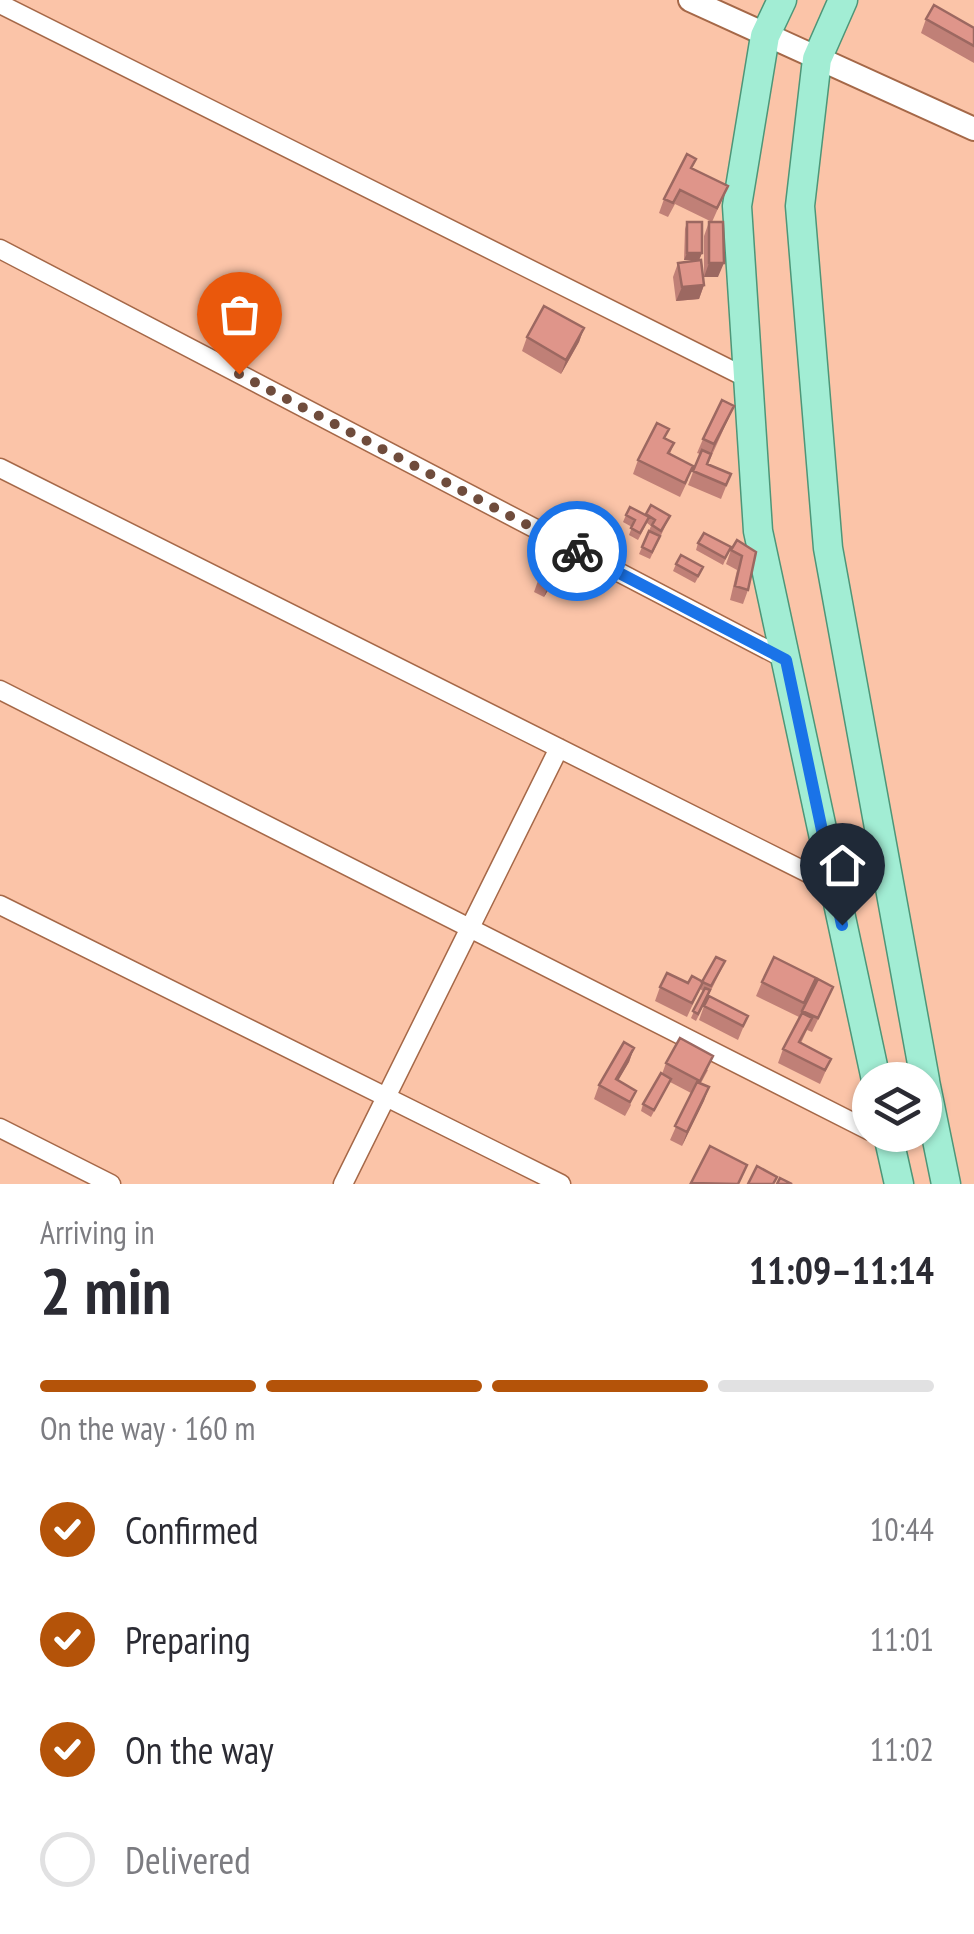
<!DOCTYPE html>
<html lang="en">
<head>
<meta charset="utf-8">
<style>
  body { margin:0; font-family:"PT Sans Narrow",sans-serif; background:#f7f7f7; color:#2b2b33; height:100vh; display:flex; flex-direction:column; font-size:38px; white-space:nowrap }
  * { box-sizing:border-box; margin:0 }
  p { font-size:32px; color:#7c7c81 }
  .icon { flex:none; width:55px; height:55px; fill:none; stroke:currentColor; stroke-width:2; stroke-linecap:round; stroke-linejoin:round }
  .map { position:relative; height:1184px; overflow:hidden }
  .panel { display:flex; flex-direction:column; background:#fff; flex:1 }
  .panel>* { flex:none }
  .buttons { position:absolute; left:852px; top:1062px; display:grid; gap:20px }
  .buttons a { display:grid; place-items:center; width:90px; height:90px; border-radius:50%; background:#fff; box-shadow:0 2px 8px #0004; font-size:50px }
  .pin { position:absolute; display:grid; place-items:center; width:85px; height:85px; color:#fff; margin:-102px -42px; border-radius:50% 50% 50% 0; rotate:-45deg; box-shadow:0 0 10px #0007 }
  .pin .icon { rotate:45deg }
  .courier { position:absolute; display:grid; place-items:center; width:100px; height:100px; margin:-50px; border:8px solid #1a73e8; border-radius:50%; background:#fff; color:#222; box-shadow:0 2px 12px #0007 }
  .headline em { font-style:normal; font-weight:700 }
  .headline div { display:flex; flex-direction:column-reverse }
  .headline { display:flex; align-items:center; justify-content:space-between; height:170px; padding:0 40px }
  h1 { font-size:65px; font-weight:700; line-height:75px }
  .bar { display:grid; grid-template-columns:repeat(4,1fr); gap:15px 10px; align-content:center; height:120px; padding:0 40px }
  .bar i { height:12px; border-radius:8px; background:#e1e1e2 }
  .bar .selected { background:#b45309 }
  .bar p { grid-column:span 4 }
  ol { padding:0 40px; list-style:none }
  li { display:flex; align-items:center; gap:30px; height:110px }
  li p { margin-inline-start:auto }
  li .icon { padding:10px; border-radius:50%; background:#b45309; color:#fff; stroke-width:4 }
  li:last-child { color:#7c7c81 }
  li i { width:55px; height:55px; border:5px solid #e1e1e2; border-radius:50% }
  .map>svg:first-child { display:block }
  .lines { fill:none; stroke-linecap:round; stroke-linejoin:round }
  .minor-casing { stroke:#a56848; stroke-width:21 }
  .tertiary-casing { stroke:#a56848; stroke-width:26 }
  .primary-casing { stroke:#4d9678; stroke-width:31 }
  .minor { stroke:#fff; stroke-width:18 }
  .tertiary { stroke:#fff; stroke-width:22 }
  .primary { stroke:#a2edd4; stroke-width:28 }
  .wall { fill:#c08077 }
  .shaded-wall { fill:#9c6861 }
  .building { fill:#df958a; stroke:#9c6861; stroke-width:2.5 }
  .done { stroke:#6f4c3c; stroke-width:10; stroke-dasharray:0 18 }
  .route { stroke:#1a73e8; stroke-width:12 }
</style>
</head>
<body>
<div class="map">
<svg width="974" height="1184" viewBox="0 0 974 1184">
  <rect width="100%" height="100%" fill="#fbc4a8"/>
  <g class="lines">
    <g class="minor-casing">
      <path id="minor" d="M 0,4 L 749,379
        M 0,249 L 785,659
        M 0,468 L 834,886
        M 0,690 L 870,1131
        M 0,905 L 561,1184
        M 0,1128 L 111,1184
        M 343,1184 L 559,748"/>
    </g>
    <g class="tertiary-casing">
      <path id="tertiary" d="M 690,0 L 974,129"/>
    </g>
    <g class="primary-casing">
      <path id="primary" d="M 782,0 L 765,36 L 737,206 L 758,531 L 876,1080
        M 843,0 L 817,59 L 800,206 L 828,548 L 925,1080
        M 925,1081 L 946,1184
        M 888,1135 L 899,1184"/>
    </g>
    <use href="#minor" class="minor"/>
    <use href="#tertiary" class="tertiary"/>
    <use href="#primary" class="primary"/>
  </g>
  <path class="wall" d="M 926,19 L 974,28 L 974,63 L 921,33 Z
    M 693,169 L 728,186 L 712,222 L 675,204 L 668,217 L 659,213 L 664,199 Z
    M 687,222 L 702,253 L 699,260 L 704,285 L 699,299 L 676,301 L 673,277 L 678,263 L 699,260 L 684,260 L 685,229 Z
    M 709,222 L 718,277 L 704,277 L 704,236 Z
    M 584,328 L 579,342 L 561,374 L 522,351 L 527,337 Z
    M 734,406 L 708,464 L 731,474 L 721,499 L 688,485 L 700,454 L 697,453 L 703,439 Z
    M 665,439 L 674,443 L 670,454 L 688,480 L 680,497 L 633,474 L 638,460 Z
    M 626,515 L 670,516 L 650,559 L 639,554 L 651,526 L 647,523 L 638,540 L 629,535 L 632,527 L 623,522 Z
    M 698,543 L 728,554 L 723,565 L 696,550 Z
    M 558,544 L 576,572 L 569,584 L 556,577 L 544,597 L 534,592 L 539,578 Z
    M 731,550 L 756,552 L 748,590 L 743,604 L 730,600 L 737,570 L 726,564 Z
    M 676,564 L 700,574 L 695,583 L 673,571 Z
    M 722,968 L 696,1021 L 691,1018 L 703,991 L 700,989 L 687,1017 L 655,1001 L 660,987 L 702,981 Z
    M 816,978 L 799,1017 L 756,996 L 762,982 Z
    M 827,1001 L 812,1032 L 807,1030 L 801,1043 L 831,1059 L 820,1084 L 778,1063 L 783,1049 L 802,1013 Z
    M 704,1006 L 748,1016 L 738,1040 L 699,1020 Z
    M 634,1048 L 629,1062 L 618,1080 L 631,1105 L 625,1116 L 594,1099 L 599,1085 Z
    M 666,1063 L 708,1070 L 701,1083 L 709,1087 L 682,1146 L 670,1140 L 691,1093 L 670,1082 L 651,1117 L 641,1111 L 643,1104 L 662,1074 Z"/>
  <path class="shaded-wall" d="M 687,253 L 702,253 L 699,260 L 684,260 Z
    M 709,263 L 724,263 L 718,277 L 704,277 Z
    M 704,285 L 699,299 L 676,301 L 682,287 Z
    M 584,328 L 579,342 L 561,374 L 566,360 Z
    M 734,406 L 728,420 L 709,458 L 714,444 Z
    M 561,563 L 556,577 L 544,597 L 549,583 Z
    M 634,1048 L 629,1062 L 611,1093 L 616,1079 Z
    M 709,1087 L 704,1101 L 682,1146 L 687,1132 Z"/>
  <path class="building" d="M 934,5 L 974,28 L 974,46 L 926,19 Z
    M 687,154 L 696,159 L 691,168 L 728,186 L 717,208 L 680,190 L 673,203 L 664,199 Z
    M 687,222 L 702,222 L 702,253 L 687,253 Z
    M 709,222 L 723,222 L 724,263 L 709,263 Z
    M 701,260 L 704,285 L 682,287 L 678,263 Z
    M 544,306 L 584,328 L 566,360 L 527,337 Z
    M 722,400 L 734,406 L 714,444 L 703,439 Z
    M 657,423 L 669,429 L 664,438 L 674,443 L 668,453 L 693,466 L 685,483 L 638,460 Z
    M 702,450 L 711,454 L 707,464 L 731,474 L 726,485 L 693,471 Z
    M 651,505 L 670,516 L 661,531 L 652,525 L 655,520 L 646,514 Z
    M 630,507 L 649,517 L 640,533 L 631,528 L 635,520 L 626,515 Z
    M 649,531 L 660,536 L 652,552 L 642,547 Z
    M 704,533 L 731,547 L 725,558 L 698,543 Z
    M 737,540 L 756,552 L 748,590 L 735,586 L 742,556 L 731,550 Z
    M 558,544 L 581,558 L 574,570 L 561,563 L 549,583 L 539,578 Z
    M 681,555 L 703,567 L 698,576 L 676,564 Z
    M 716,957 L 725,961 L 711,986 L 702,982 Z
    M 774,957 L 816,978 L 804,1003 L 762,982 Z
    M 667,973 L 688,983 L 692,976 L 703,982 L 692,1003 L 660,987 Z
    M 818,979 L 833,987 L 818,1018 L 802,1011 Z
    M 705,988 L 710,990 L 698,1014 L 693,1011 Z
    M 709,996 L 748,1016 L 743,1026 L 704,1006 Z
    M 802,1013 L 812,1018 L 799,1042 L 831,1059 L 825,1070 L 783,1049 Z
    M 680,1038 L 713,1056 L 700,1081 L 666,1063 Z
    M 624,1042 L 634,1048 L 616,1079 L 636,1091 L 630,1102 L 599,1085 Z
    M 661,1073 L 671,1079 L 654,1110 L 643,1104 Z
    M 697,1082 L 709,1087 L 687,1132 L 675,1126 Z
    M 710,1146 L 747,1165 L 738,1184 L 691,1183 Z
    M 757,1166 L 777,1177 L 773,1184 L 748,1184 Z
    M 780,1178 L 792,1184 L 777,1184 Z"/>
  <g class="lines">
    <path class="done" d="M 239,374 L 577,551"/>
    <path class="route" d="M 577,551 L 786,660 L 842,925"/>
  </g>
</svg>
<div class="buttons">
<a><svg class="icon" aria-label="layers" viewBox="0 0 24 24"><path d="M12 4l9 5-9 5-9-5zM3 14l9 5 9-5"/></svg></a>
</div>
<div class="pin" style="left:239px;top:374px;background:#ea580c"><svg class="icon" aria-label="bag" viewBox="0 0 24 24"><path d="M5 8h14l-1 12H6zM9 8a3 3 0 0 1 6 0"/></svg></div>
<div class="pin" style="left:842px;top:925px;background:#1f2937"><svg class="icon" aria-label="home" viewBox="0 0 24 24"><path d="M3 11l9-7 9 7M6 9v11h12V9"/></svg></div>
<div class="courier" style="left:577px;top:551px"><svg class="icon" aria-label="bike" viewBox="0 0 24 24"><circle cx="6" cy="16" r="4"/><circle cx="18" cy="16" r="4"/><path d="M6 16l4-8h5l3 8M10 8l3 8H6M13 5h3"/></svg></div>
</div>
<section class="panel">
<div class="headline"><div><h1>2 min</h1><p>Arriving in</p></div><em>11:09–11:14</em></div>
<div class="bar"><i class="selected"></i><i class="selected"></i><i class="selected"></i><i></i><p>On the way · 160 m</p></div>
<ol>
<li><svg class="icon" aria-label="check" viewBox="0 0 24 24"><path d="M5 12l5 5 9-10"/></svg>Confirmed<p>10:44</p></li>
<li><svg class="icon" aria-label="check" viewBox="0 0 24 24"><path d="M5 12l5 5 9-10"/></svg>Preparing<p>11:01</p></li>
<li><svg class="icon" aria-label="check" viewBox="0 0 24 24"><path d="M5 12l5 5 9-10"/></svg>On the way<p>11:02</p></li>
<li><i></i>Delivered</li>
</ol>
</section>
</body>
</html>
